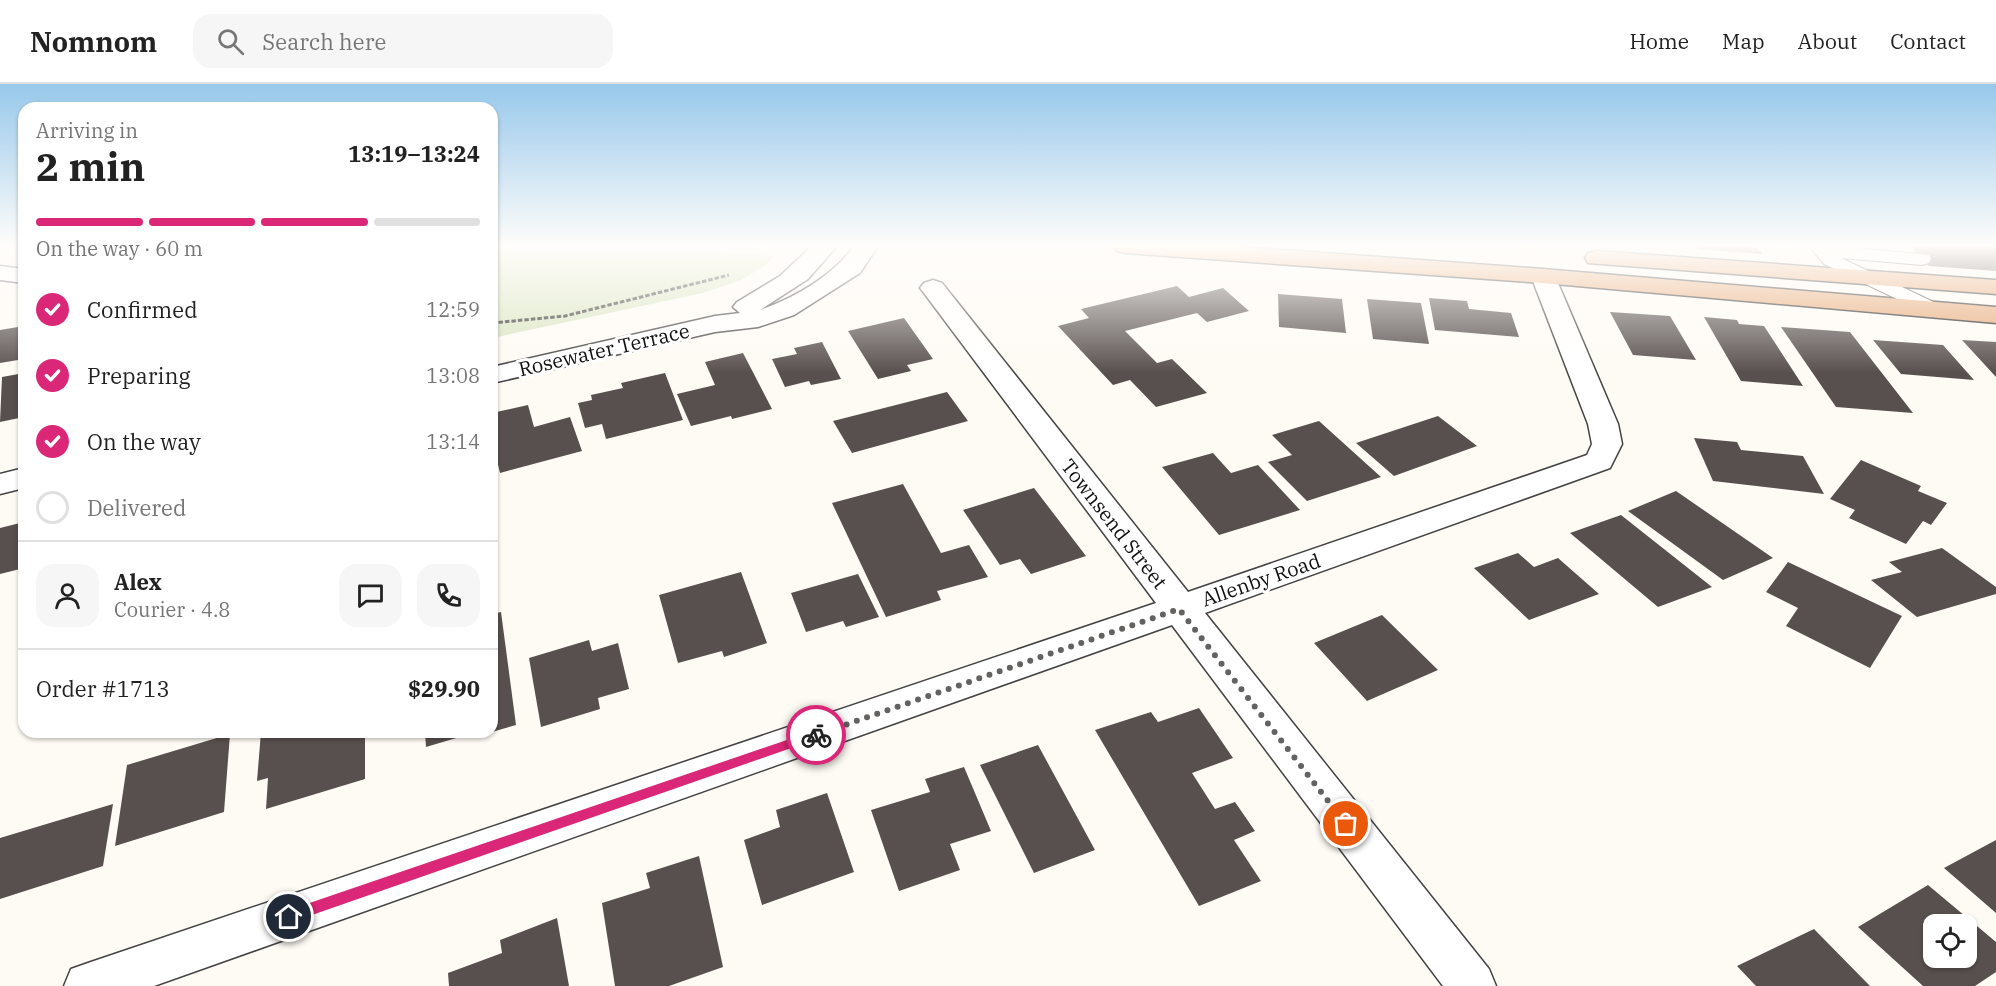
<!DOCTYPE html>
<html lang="en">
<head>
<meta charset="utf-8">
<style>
  body { margin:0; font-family:"IBM Plex Serif",serif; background:#f6f6f6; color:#222; height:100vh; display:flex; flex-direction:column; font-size:22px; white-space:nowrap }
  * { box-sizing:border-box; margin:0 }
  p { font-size:20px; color:#767676 }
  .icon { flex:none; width:33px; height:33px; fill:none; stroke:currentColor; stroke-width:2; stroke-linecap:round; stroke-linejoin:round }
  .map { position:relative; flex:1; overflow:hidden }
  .drawer { position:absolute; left:18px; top:18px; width:480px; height:636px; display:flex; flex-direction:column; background:#fff; border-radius:18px; box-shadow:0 2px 4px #0004 }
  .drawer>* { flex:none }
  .tools { position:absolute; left:1923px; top:830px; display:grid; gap:12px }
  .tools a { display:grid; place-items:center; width:54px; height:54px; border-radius:12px; background:#fff; box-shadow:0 2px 4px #0004; font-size:30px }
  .pin { position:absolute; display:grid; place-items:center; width:51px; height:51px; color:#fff; margin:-26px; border:3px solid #fff; border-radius:50%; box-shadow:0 2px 6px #0007 }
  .courier { position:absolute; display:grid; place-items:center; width:60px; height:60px; margin:-30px; border:4px solid #db2777; border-radius:50%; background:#fff; color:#222; box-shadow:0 2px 8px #0007 }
  .head em { font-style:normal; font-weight:700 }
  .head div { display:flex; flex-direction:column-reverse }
  .head { display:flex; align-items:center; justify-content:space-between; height:102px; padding:0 18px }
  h1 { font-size:39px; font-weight:700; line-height:45px }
  .bar { display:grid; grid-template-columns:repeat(4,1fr); gap:9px 6px; align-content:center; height:72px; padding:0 18px }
  .bar i { height:8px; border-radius:4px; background:#e0e0e0 }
  .bar .selected { background:#db2777 }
  .bar p { grid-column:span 4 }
  .line { display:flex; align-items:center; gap:15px; padding:0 18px; border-top:2px solid #e0e0e0 }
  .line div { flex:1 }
  .round { display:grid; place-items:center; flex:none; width:63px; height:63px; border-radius:18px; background:#f6f6f6 }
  ol { padding:0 18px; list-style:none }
  li { display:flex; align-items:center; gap:18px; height:66px }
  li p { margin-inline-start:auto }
  li .icon { padding:6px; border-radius:50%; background:#db2777; color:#fff; stroke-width:4 }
  li:last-child { color:#767676 }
  li i { width:33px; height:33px; border:3px solid #e0e0e0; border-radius:50% }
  header { display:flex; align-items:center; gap:36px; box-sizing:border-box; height:84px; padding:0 30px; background:#fff; border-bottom:2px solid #e0e0e0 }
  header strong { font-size:28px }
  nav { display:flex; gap:33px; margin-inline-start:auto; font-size:21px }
  .search { width:420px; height:54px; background:#f6f6f6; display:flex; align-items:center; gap:15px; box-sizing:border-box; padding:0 21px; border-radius:18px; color:#767676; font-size:22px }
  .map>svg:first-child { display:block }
  .green { fill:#dae5c1 }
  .building { fill:#58504e; fill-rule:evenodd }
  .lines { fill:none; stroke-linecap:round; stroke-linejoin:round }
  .service-casing { stroke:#434343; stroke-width:2 }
  .minor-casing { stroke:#434343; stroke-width:3 }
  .trunk-casing { stroke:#212121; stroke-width:3 }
  .path { stroke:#323232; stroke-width:3; stroke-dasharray:4.5 2; stroke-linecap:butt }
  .service { fill:#fff; fill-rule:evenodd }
  .minor { fill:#fff; fill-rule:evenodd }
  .trunk { fill:#e6a674; fill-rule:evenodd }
  .route { fill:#db2777 }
  .done { stroke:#636260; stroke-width:6; stroke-dasharray:0 10.8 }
  .labels { text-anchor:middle; stroke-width:6; stroke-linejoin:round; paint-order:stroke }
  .street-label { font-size:20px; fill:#101010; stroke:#fff }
</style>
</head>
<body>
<header>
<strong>Nomnom</strong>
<div class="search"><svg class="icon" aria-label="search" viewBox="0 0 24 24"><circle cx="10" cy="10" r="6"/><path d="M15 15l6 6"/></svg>Search here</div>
<nav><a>Home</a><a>Map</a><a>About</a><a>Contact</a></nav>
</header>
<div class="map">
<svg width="1996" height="902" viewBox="0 0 1996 902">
  <rect width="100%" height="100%" fill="#fefbf5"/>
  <path class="green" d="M 492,162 L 649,162 L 774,172 L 766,181 L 739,197 L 703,209 L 492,254 Z"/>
  <path class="building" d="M 1696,162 L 1756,162 L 1762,170 L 1698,165 Z
    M 1911,162 L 1996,162 L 1996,187 L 1929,182 Z
    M 1177,202 L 1189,213 L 1223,204 L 1249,227 L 1207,238 L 1197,229 L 1125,247 L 1157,279 L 1172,275 L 1207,309 L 1156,323 L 1130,296 L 1113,301 L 1058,242 L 1089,234 L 1081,225 Z
    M 1278,210 L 1342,215 L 1346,249 L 1279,243 Z
    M 1429,214 L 1467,217 L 1469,225 L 1511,229 L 1519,253 L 1435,246 Z
    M 1367,215 L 1421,219 L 1429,260 L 1373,255 Z
    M 1610,228 L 1670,232 L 1696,276 L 1633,271 Z
    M 1704,233 L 1737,236 L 1739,240 L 1764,242 L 1803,302 L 1741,297 Z
    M 904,234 L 933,275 L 907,281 L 911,287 L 878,295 L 848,247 Z
    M 24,242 L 24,275 L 0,279 L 0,246 Z
    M 1781,243 L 1850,248 L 1913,329 L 1836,323 Z
    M 1873,256 L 1943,261 L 1974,296 L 1901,290 Z
    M 1962,256 L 1996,258 L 1996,293 Z
    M 822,258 L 841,295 L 811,301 L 809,297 L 785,303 L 772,275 L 797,270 L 794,264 Z
    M 743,269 L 772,325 L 732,335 L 731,332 L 691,342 L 677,310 L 715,301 L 705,278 Z
    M 24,289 L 24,333 L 0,338 L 2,293 Z
    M 665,289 L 683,336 L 606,355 L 602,340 L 585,344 L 578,319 L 592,316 L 591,311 L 623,304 L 621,299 Z
    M 947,308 L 968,337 L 852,369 L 833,337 Z
    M 528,321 L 534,343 L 570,333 L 582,367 L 500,389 L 492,355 L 492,329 Z
    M 1438,332 L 1477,362 L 1394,392 L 1356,359 Z
    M 1319,337 L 1381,393 L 1307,417 L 1268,378 L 1292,371 L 1272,351 Z
    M 1694,354 L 1737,358 L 1741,366 L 1803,372 L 1824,410 L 1713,397 Z
    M 1213,369 L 1231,389 L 1258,381 L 1300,426 L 1219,451 L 1162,383 Z
    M 1861,376 L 1921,402 L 1918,407 L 1947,419 L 1931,441 L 1923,437 L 1906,460 L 1849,434 L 1855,426 L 1830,415 Z
    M 903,400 L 941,469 L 969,461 L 988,493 L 937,507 L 941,516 L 886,533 L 832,419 Z
    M 1034,404 L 1086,472 L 1031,490 L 1020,475 L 1000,481 L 963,426 Z
    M 1676,407 L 1773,474 L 1723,496 L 1628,427 Z
    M 1621,431 L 1712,503 L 1658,523 L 1570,449 Z
    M 24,438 L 24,484 L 0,490 L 0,444 Z
    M 1942,464 L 1996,503 L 1996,510 L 1917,533 L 1871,496 L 1902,488 L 1889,478 Z
    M 1518,469 L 1534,483 L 1558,474 L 1599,510 L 1529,536 L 1474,484 Z
    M 1788,478 L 1902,532 L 1870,584 L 1786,542 L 1798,524 L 1766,508 Z
    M 741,488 L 767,559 L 724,573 L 722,567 L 678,579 L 659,511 Z
    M 858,490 L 879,533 L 846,543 L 843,537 L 806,548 L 791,509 Z
    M 501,528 L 516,641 L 492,648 L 492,530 Z
    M 1382,531 L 1438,586 L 1367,617 L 1314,559 Z
    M 589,556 L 592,567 L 618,559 L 629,605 L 598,614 L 600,625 L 541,643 L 529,574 Z
    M 1199,624 L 1233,674 L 1192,689 L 1215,725 L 1235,718 L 1255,747 L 1234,756 L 1261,797 L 1199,822 L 1095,646 L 1151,628 L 1158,638 Z
    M 261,648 L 365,648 L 365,695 L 266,725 L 268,694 L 257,697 Z
    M 425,648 L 490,648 L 490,649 L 474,654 L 473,649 L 426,663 Z
    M 230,650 L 224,728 L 115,762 L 127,681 Z
    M 1038,661 L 1095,766 L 1034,789 L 980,681 Z
    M 964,683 L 991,747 L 950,760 L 960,786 L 899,807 L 871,726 L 930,708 L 925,695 Z
    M 827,709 L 854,788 L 762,821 L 744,756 L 780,743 L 776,726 Z
    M 113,720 L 103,782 L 0,815 L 0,754 Z
    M 1996,756 L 1996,829 L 1944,784 Z
    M 699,772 L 723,883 L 669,902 L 615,902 L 602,819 L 650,804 L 646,789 Z
    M 1928,801 L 1996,858 L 1996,888 L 1975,902 L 1923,902 L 1858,843 ZM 1934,840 L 1966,840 L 1966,873 L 1934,873 Z
    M 557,834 L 569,902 L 449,902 L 448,889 L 502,869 L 500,856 Z
    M 1814,845 L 1870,902 L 1756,902 L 1737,882 Z"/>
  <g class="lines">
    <g class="service-casing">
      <path id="service" d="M 1809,162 L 1836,162 L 1929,171 L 1931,175 L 1929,179 L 1922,181 L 1841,174 L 1942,222 L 1945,226 L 1942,230 L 1928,230 L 1824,180 Z"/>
    </g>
    <g class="minor-casing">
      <path id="minor" d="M 812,162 L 837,162 L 808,195 L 760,226 C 794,214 833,192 854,162 L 878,162 L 860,189 L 794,231 L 758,243 L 715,248 L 492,299 L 492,283 L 715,232 L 740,229 L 733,223 L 737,218 L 780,192 Z
        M 0,182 L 24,185 L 24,199 L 0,196 Z
        M 1543,185 L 1552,187 L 1555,192 L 1618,340 L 1622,360 L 1610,384 L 1205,529 L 1489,885 L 1496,902 L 1443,902 L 1172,541 L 154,902 L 64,902 L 71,885 L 88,879 L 1156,519 L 924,209 L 920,204 L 924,199 L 933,196 L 942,199 L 1188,508 L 1587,371 L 1592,360 L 1588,340 L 1531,192 L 1534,187 Z
        M 24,384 L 24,404 L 0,410 L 0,390 Z"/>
    </g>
    <g class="trunk-casing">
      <path id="trunk" d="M 1113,162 L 1230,162 L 1543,185 L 1996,223 L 1996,239 L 1543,199 L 1125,169 L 1117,167 Z
        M 1597,167 L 1996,196 L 1996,210 L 1588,179 L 1585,174 L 1588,169 Z"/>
    </g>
    <path class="path" d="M 492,239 L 565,232 L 729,191"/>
    <use href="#service" class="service"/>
    <use href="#minor" class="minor"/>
    <use href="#trunk" class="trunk"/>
  </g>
  <linearGradient id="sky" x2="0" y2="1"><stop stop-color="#97c8eb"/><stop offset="0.56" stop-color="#fffdfa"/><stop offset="1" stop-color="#fffdfa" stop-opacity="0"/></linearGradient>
  <rect width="1996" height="289" fill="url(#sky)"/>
  <path class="route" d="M 816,646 L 822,651 L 820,654 L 289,839 L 284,837 L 282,833 L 284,828 L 289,826 Z"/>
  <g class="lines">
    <path class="done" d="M 816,651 L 1179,525 L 1346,740"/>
  </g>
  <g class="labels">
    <g class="street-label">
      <text transform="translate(604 266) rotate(-13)" y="7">Rosewater Terrace</text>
      <text transform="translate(1114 440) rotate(52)" y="7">Townsend Street</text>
      <text transform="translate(1261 496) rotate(-19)" y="7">Allenby Road</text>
    </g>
  </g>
</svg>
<div class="tools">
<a><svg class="icon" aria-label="locate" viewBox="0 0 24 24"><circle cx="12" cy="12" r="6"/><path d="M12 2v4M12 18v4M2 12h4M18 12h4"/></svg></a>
</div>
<div class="pin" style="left:1346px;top:740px;background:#ea580c"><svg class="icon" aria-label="bag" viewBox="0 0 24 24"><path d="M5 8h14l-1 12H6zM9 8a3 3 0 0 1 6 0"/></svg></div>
<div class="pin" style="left:289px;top:833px;background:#1f2937"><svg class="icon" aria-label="home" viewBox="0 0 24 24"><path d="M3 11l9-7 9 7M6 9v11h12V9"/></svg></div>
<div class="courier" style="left:816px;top:651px"><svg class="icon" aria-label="bike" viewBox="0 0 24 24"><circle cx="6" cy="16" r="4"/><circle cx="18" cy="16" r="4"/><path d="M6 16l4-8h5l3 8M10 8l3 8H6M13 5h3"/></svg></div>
<section class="drawer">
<div class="head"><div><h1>2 min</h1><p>Arriving in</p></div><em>13:19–13:24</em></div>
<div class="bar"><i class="selected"></i><i class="selected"></i><i class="selected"></i><i></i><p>On the way · 60 m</p></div>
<ol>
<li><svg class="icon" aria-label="check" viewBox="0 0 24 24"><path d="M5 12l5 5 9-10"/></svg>Confirmed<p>12:59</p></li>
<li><svg class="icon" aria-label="check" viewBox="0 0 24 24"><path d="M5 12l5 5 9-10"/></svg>Preparing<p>13:08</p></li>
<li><svg class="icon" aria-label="check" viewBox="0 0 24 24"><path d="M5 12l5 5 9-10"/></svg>On the way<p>13:14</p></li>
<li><i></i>Delivered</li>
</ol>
<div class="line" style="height:108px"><a class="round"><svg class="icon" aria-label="person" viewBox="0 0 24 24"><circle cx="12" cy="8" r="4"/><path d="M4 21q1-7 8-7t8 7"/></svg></a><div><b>Alex</b><p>Courier · 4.8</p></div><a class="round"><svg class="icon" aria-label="chat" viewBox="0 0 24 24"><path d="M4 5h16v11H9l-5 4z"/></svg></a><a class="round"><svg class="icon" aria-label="phone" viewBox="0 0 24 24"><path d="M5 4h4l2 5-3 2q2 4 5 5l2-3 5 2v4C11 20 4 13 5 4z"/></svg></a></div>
<div class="line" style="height:78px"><div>Order #1713</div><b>$29.90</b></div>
</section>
</div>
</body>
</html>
